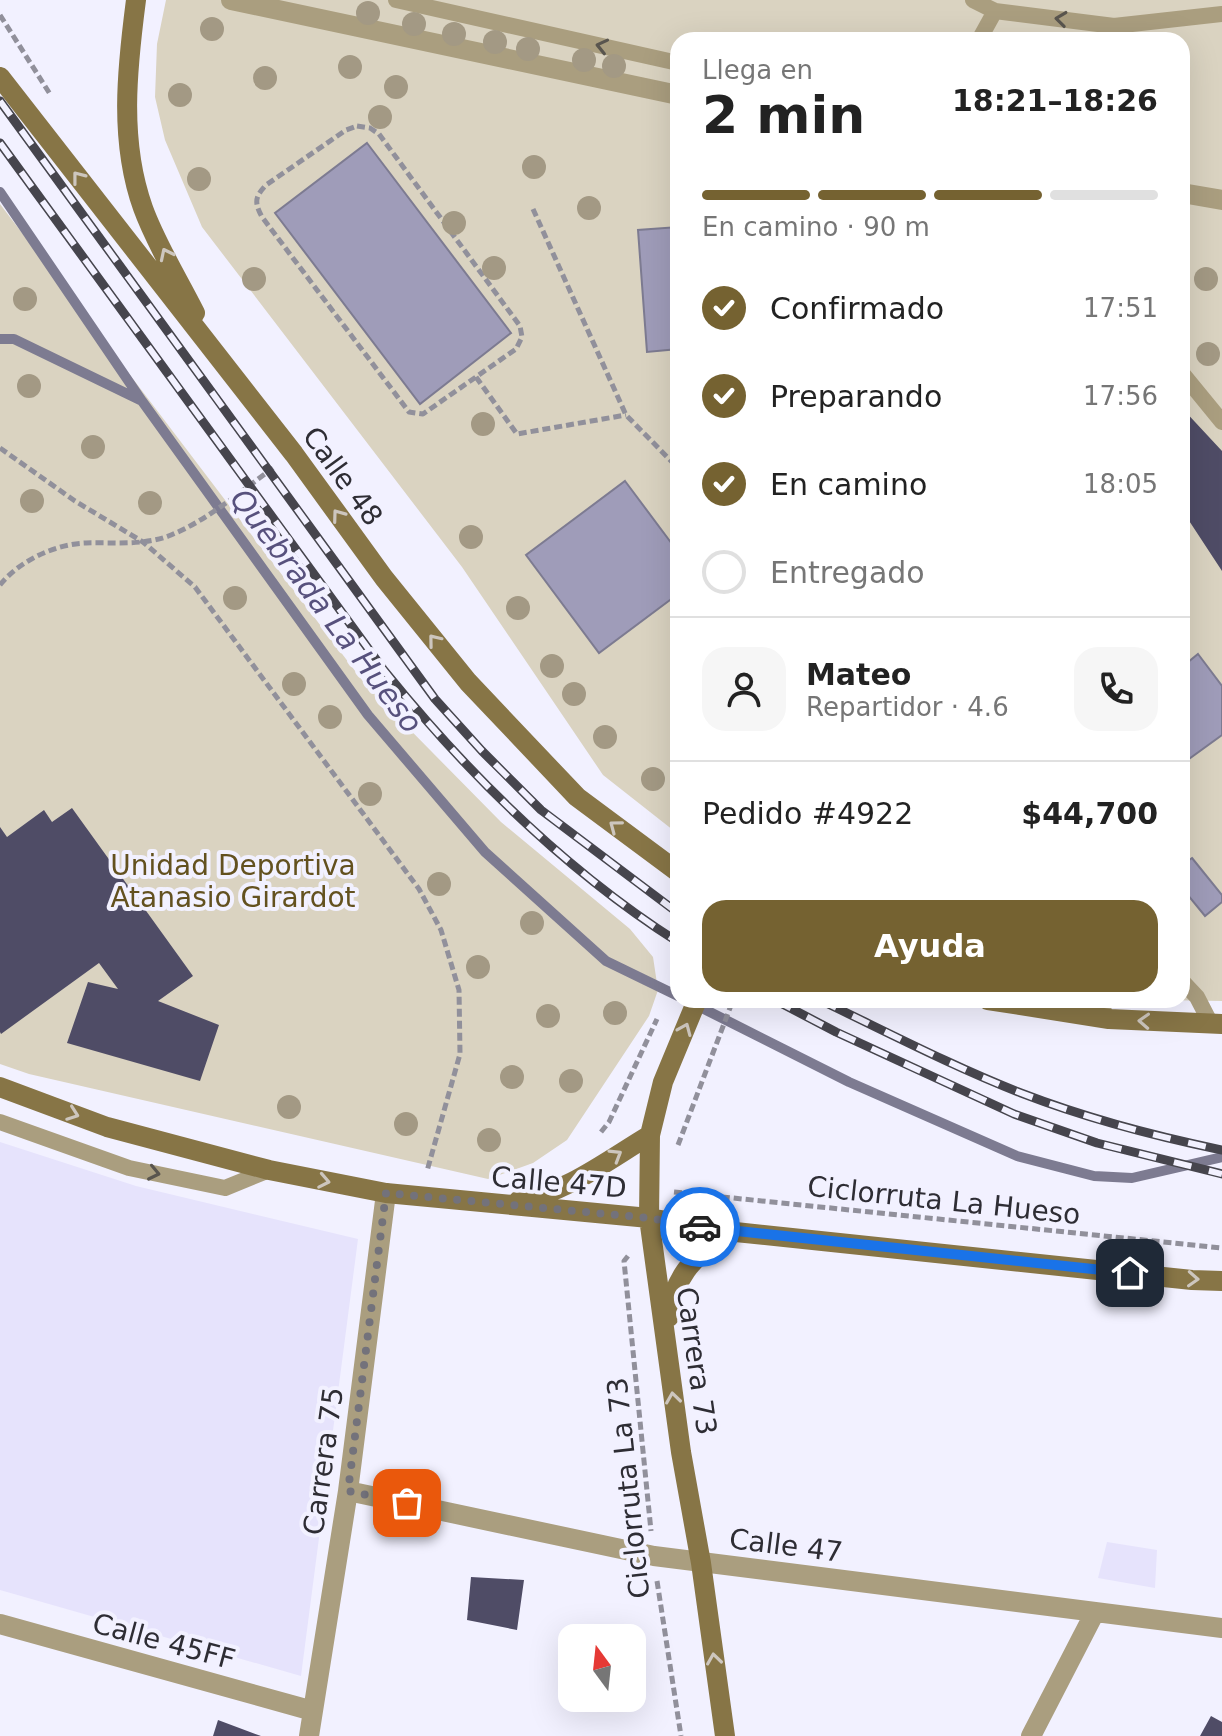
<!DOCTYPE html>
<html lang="es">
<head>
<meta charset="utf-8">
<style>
  body { margin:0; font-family:"DejaVu Sans",sans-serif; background:#f6f6f6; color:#222; height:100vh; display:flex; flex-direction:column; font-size:30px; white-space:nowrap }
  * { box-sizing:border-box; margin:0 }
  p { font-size:26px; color:#767676 }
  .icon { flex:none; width:44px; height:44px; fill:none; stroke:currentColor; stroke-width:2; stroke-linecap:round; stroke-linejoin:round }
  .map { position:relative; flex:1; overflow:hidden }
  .details { position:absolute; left:670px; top:32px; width:520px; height:976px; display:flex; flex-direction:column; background:#fff; border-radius:24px; box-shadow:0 8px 32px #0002 }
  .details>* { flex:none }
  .needle { width:52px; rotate:345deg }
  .buttons { position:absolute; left:558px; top:1624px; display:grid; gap:16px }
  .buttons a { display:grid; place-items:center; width:88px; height:88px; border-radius:16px; background:#fff; box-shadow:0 8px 32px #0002; font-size:40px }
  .pin { position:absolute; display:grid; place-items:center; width:68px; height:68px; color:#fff; margin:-34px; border-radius:16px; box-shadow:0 4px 12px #0006 }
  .courier { position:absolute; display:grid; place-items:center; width:80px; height:80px; margin:-40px; border:6px solid #1a73e8; border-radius:50%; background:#fff; color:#222; box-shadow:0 2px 10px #0007 }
  .summary em { font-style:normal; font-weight:700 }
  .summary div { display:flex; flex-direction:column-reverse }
  .summary { display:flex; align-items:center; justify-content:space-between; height:136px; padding:0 32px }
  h1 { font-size:52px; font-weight:700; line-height:60px }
  .bar { display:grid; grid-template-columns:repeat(4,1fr); gap:12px 8px; align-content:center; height:96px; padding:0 32px }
  .bar i { height:10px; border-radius:6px; background:#e0e0e0 }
  .bar .current { background:#756231 }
  .bar p { grid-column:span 4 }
  .line { display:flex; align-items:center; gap:20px; padding:0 32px; border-top:2px solid #e0e0e0 }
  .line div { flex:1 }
  .round { display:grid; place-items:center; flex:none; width:84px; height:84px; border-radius:24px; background:#f6f6f6 }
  ol { padding:0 32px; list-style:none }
  li { display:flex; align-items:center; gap:24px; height:88px }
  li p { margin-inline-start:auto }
  li .icon { padding:8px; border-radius:50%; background:#756231; color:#fff; stroke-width:4 }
  li:last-child { color:#767676 }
  li i { width:44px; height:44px; border:4px solid #e0e0e0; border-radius:50% }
  .button { display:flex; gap:16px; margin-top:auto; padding:16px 32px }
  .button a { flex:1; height:92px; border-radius:24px; background:#756231; color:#fff; font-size:32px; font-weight:700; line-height:92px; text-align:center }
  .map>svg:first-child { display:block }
  .built { fill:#e6e3fc }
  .green { fill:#dad3c1 }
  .water { fill:#9f9cb9; stroke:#7d7b91; stroke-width:2 }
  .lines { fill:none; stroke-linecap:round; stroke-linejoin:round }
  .stream { stroke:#7d7b91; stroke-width:10 }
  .building { fill:#4f4c66 }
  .path { stroke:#91909b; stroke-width:5; stroke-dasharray:8 4; stroke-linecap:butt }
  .lane { stroke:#aa9e7f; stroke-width:16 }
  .street { stroke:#aa9e7f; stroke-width:20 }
  .secondary { stroke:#877546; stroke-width:20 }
  .rail-casing { stroke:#46454d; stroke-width:9 }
  .rail { stroke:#f2f1ff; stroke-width:6; stroke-dasharray:18; stroke-linecap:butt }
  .tree { fill:#a39984 }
  .oneway { stroke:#59554e }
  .oneway2 { stroke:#cdc6be }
  .done { stroke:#73727b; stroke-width:8; stroke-dasharray:0 14.4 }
  .route { stroke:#1a73e8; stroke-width:10 }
  .labels { text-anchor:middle; stroke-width:8; stroke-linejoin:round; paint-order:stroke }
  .street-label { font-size:28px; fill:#2e2d34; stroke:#f2f1ff }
  .park-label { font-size:28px; fill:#63511f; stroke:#f2f1ff }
  .water-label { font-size:30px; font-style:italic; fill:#57517d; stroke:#f2f1ff }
</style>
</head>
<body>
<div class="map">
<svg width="1222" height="1736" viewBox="0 0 1222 1736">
  <rect width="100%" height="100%" fill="#f2f1ff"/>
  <path class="built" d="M 0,1142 L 136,1186 L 358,1239 L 301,1676 L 0,1590 Z
    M 1107,1542 L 1157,1550 L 1155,1588 L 1098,1578 Z"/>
  <path class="green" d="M 166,0 L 1222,0 L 1222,1001 L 1159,1000 L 1182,1000 L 1182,40 L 678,40 L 678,834 L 603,775 L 462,567 L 202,227 L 165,140 L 155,97 L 157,44 Z
    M 0,204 L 365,684 L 501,822 L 630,929 L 653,957 L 658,990 L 649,1016 L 567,1140 L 533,1163 L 488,1179 L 29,1074 L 0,1064 Z"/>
  <path class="water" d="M 367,143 L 511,333 L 420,404 L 275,213 Z
    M 678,227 L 678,349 L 647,352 L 638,230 Z
    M 625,481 L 678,552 L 678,594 L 599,653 L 526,555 Z
    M 1198,654 L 1222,686 L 1222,735 L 1182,764 L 1182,667 Z
    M 1192,858 L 1222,895 L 1222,902 L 1205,916 L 1182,888 L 1182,865 Z"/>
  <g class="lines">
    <path class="stream" d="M 0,192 L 142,401 L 368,715 L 485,852 L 606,961 L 678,996
      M 0,339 L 14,339 L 140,400
      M 692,1003 L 849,1082 L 1017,1156 L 1094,1176 L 1132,1178 L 1222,1157"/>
  </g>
  <path class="building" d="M 1182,408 L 1222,451 L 1222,571 L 1182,510 Z
    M 72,808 L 193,976 L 158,1001 L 219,1025 L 200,1081 L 67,1043 L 88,982 L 118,989 L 99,963 L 1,1034 L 0,1032 L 0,827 L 7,837 L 44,810 L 52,822 Z
    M 471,1577 L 524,1580 L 517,1630 L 467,1620 Z
    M 1211,1716 L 1222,1722 L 1222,1736 L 1200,1736 Z
    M 218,1720 L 261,1736 L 213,1736 Z"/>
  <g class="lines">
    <path class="path" d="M 0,15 L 50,94
      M 357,126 L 370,128 L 379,134 L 520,326 L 522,337 L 516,349 L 423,414 L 409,412 L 262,217 C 254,202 255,197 266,185 L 346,130 Z
      M 533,209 L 626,415 L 678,468
      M 476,377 L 517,434 L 626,415
      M 0,448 L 75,501 L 143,542 L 195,587 L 419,889 L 441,930 L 459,990 L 460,1054 L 427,1171
      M 0,585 C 19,561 55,544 86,543 C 113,542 145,546 171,535 C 208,520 241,491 273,468
      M 673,985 L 678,974
      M 601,1132 L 609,1122 L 657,1019
      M 678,1145 L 733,1000
      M 674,1192 L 1222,1248
      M 628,1256 L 624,1261 L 651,1531
      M 657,1581 L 681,1736"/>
    <path class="lane" d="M 396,0 L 678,63
      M 973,0 L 995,11 L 1114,26 L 1222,14
      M 979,40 L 995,11
      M 1182,373 L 1222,422
      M 1182,981 L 1197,997 L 1211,1024
      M 1096,1000 L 1109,1019
      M 0,1122 L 129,1168 L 225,1188 L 269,1170"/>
    <path class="street" d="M 231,0 L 678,95
      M 1182,193 L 1222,200
      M 348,1491 L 654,1556 L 1222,1628
      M 0,1624 L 313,1711
      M 309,1736 L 348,1491 L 386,1193
      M 1031,1736 L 1095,1612"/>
    <path class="secondary" d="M 136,0 C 127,69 119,141 143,208 C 156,244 178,279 195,313
      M 0,77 L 294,454 L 384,578 L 468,682 L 577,797 L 678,872
      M 697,1000 L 663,1082 L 650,1135 L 649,1218 L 681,1452 L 701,1563 L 725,1736
      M 988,1000 L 1109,1019 L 1222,1024
      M 0,1087 L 107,1127 L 269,1170 L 386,1193 L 649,1218 L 726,1231 L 1192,1280 L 1222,1281
      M 518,1201 C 566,1193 608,1160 650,1135
      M 669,1317 C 674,1274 695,1258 726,1231"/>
    <g class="rail-casing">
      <path id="rail" d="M 0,101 L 435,699 L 482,751 L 541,810 L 678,913
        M 0,143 L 383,669 C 467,773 565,870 678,942
        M 775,1000 L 836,1032 L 1014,1114 L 1097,1143 L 1222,1174
        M 820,1000 C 887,1032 952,1066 1021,1093 C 1086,1118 1154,1136 1222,1150"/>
    </g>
    <use href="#rail" class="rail"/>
  </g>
  <g class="tree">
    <circle cx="368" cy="13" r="12"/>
    <circle cx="414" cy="24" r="12"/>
    <circle cx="212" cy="29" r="12"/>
    <circle cx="454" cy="34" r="12"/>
    <circle cx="495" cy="42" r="12"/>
    <circle cx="528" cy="49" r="12"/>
    <circle cx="584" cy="60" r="12"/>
    <circle cx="614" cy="66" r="12"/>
    <circle cx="350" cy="67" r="12"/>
    <circle cx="265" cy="78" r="12"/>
    <circle cx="396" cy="87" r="12"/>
    <circle cx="180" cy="95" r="12"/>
    <circle cx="380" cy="117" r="12"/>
    <circle cx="534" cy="167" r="12"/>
    <circle cx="199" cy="179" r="12"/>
    <circle cx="589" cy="208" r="12"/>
    <circle cx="454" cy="223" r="12"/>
    <circle cx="494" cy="268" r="12"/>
    <circle cx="254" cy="279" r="12"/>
    <circle cx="1206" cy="279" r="12"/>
    <circle cx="25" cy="299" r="12"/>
    <circle cx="1208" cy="354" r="12"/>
    <circle cx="29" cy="386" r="12"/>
    <circle cx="483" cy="424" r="12"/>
    <circle cx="93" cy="447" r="12"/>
    <circle cx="32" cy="501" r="12"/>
    <circle cx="150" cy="503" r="12"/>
    <circle cx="471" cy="537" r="12"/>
    <circle cx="235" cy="598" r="12"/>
    <circle cx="518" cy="608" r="12"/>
    <circle cx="552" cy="666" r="12"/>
    <circle cx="294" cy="684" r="12"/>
    <circle cx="574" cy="694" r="12"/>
    <circle cx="330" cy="717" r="12"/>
    <circle cx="605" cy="737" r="12"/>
    <circle cx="653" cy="779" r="12"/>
    <circle cx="370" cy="794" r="12"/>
    <circle cx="439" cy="884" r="12"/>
    <circle cx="532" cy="923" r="12"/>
    <circle cx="478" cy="967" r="12"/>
    <circle cx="615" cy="1013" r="12"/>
    <circle cx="548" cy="1016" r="12"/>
    <circle cx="512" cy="1077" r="12"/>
    <circle cx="571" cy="1081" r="12"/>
    <circle cx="289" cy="1107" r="12"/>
    <circle cx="406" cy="1124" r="12"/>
    <circle cx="489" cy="1140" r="12"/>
  </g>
  <defs><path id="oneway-chevron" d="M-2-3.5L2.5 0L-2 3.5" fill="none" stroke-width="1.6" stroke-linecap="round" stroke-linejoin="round" transform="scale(2)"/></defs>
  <g class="oneway">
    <use href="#oneway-chevron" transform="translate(1061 19) rotate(-173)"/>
    <use href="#oneway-chevron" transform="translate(602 46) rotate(-167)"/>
    <use href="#oneway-chevron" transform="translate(154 1173) rotate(12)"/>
  </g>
  <g class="oneway2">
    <use href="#oneway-chevron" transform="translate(78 177) rotate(-128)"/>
    <use href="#oneway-chevron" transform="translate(166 254) rotate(-116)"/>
    <use href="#oneway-chevron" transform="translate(338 515) rotate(-126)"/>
    <use href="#oneway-chevron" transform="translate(434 640) rotate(-129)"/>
    <use href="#oneway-chevron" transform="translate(615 826) rotate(-143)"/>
    <use href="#oneway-chevron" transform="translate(1144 1021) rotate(-177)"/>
    <use href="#oneway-chevron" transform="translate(685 1029) rotate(-67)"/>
    <use href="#oneway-chevron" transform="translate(73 1114) rotate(20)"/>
    <use href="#oneway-chevron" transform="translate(616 1155) rotate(-31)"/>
    <use href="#oneway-chevron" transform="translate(324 1181) rotate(11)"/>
    <use href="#oneway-chevron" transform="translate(1193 1279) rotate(3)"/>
    <use href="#oneway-chevron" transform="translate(673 1398) rotate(-98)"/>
    <use href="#oneway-chevron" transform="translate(714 1659) rotate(-98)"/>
  </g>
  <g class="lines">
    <path class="done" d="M 407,1503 L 348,1491 L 386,1193 L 649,1218 L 700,1227"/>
    <path class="route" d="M 700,1227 L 1130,1273"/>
  </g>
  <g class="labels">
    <g class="street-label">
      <text transform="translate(343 476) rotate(54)" y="10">Calle 48</text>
      <text transform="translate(559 1182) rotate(5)" y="10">Calle 47D</text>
      <text transform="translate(944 1200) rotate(6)" y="10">Ciclorruta La Hueso</text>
      <text transform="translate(697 1361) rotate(82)" y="10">Carrera 73</text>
      <text transform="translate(323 1461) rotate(-82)" y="10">Carrera 75</text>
      <text transform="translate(628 1488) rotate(-96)" y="10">Ciclorruta La 73</text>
      <text transform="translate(786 1545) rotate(7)" y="10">Calle 47</text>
      <text transform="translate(164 1641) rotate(15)" y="10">Calle 45FF</text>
    </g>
    <g class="park-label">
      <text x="233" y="875">Unidad Deportiva<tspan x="233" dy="32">Atanasio Girardot</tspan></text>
    </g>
    <g class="water-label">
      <text transform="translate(326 611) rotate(53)" y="10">Quebrada La Hueso</text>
    </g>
  </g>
</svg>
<div class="buttons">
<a><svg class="needle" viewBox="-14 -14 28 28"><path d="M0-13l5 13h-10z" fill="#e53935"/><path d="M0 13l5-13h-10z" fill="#767676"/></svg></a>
</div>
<div class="pin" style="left:407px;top:1503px;background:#ea580c"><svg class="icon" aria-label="bag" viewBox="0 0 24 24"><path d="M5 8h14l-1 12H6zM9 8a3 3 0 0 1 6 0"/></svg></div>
<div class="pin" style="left:1130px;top:1273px;background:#1f2937"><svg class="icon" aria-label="home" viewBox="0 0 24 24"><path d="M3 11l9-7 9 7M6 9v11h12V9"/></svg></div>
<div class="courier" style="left:700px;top:1227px"><svg class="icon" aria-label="car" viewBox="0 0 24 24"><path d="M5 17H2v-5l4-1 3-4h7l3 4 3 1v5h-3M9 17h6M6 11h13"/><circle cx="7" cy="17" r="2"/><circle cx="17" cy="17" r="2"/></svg></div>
<section class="details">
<div class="summary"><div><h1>2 min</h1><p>Llega en</p></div><em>18:21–18:26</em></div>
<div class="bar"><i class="current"></i><i class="current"></i><i class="current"></i><i></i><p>En camino · 90 m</p></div>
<ol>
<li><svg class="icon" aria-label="check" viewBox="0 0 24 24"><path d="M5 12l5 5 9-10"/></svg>Confirmado<p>17:51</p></li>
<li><svg class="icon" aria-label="check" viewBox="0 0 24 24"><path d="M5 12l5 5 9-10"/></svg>Preparando<p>17:56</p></li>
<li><svg class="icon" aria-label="check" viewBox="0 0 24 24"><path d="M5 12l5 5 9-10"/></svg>En camino<p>18:05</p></li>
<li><i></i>Entregado</li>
</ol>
<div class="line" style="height:144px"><a class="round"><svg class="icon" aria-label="person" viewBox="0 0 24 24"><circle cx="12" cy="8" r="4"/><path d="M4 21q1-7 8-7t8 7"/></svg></a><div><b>Mateo</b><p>Repartidor · 4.6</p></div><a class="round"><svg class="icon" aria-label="phone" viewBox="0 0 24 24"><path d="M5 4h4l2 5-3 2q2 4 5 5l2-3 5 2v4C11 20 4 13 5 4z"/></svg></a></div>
<div class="line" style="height:104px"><div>Pedido #4922</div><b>$44,700</b></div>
<div class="button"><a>Ayuda</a></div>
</section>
</div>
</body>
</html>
